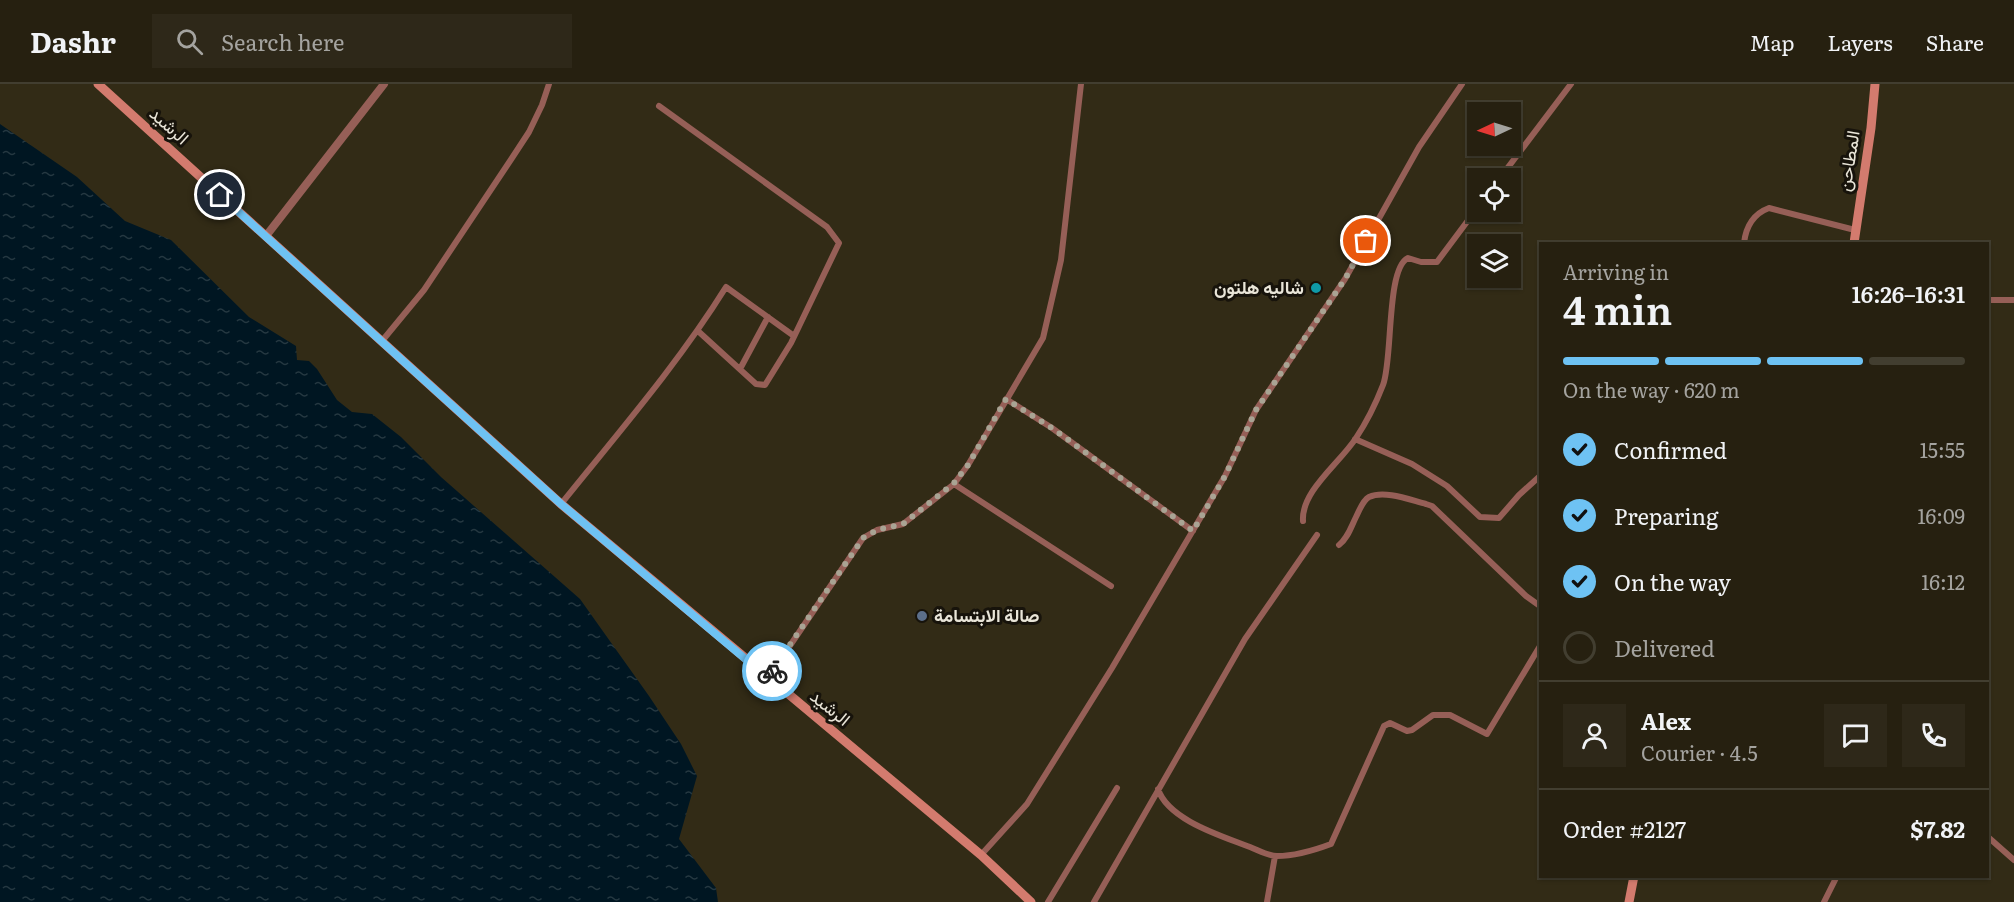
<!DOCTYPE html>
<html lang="en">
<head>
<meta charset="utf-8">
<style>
  body { margin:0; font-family:Literata,Vazirmatn,serif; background:#2e2819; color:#f1f3f6; height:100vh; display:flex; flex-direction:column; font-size:22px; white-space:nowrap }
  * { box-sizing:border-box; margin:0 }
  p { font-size:20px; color:#a4a39f }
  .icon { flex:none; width:33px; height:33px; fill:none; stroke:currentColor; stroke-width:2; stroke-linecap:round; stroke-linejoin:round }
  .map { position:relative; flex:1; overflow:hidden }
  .panel { position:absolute; left:1539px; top:158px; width:450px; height:636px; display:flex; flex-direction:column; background:#262010; border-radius:0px; box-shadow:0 2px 4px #0004,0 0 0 2px #423e30 }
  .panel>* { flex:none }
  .needle { width:39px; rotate:266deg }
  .tools { position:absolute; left:1467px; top:18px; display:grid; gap:12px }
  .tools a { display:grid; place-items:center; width:54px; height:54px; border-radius:0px; background:#262010; box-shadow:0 2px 4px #0004,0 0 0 2px #423e30; font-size:30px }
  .pin { position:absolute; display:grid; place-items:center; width:51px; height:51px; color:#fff; margin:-26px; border:3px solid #fff; border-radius:50%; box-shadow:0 2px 6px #0007 }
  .courier { position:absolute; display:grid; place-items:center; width:60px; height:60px; margin:-30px; border:4px solid #6ec2f3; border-radius:50%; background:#fff; color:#222; box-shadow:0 2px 8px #0007 }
  .head em { font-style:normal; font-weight:600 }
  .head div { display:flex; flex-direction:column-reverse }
  .head { display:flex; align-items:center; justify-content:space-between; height:102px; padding:0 24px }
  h1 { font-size:39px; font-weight:600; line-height:45px }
  .bar { display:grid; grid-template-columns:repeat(4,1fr); gap:9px 6px; align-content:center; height:72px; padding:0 24px }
  .bar i { height:8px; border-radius:4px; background:#423e30 }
  .bar .active { background:#6ec2f3 }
  .bar p { grid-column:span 4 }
  .line { display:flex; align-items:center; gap:15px; padding:0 24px; border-top:2px solid #423e30 }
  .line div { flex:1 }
  .round { display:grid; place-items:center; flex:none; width:63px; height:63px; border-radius:0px; background:#2e2819 }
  ol { padding:0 24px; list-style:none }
  li { display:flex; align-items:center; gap:18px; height:66px }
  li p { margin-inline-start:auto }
  li .icon { padding:6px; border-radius:50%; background:#6ec2f3; color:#111; stroke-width:4 }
  li:last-child { color:#a4a39f }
  li i { width:33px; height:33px; border:3px solid #423e30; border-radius:50% }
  header { display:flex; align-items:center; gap:36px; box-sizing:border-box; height:84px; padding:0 30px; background:#262010; border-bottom:2px solid #423e30 }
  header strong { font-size:28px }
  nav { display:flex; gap:33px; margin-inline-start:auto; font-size:21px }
  .search { width:420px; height:54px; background:#2e2819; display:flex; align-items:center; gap:15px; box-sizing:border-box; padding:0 21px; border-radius:0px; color:#a4a39f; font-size:22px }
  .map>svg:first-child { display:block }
  .water { fill:url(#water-ripples) }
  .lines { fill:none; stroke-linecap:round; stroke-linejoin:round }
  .minor { stroke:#965f57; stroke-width:6 }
  .tertiary { stroke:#965f57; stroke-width:8 }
  .secondary { stroke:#d37b6e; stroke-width:9 }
  .done { stroke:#a9a494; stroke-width:6; stroke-dasharray:0 10.8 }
  .route { stroke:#6ec2f3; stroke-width:8 }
  .culture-dot { fill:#0f9aa8; stroke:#17130b; stroke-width:2 }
  .service-dot { fill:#5c6f8a; stroke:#17130b; stroke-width:2 }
  .labels { text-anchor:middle; stroke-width:6; stroke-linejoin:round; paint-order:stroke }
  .street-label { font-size:18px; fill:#e9e5d8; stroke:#17130b }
  .poi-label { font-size:18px; font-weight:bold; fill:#e9e5d8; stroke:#17130b; text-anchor:end }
</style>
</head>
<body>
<header>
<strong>Dashr</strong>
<div class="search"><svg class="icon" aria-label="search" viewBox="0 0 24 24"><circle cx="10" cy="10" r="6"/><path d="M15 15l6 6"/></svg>Search here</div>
<nav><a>Map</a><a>Layers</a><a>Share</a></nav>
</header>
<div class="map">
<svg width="2014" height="818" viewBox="0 0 2014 818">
  <defs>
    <pattern id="water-ripples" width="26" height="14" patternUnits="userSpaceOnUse" patternTransform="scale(1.5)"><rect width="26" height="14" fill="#001622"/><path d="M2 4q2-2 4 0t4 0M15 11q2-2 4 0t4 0" fill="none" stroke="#253841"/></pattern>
  </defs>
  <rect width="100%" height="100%" fill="#322b16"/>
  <path class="water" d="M 0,40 L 77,93 L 125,137 L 171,156 L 249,233 L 296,262 L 297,276 L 309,277 L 317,285 L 337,316 L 352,328 L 372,330 L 401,353 L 441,393 L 580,515 L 649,612 L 681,660 L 697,692 L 679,755 L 716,804 L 718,818 L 0,818 Z"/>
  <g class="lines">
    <path class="minor" d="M 659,22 L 827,143 L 839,159 L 791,259 L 765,301 L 756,300 L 698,247
      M 1500,94 L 1571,0
      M 1744,159 C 1746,142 1753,130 1769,124 L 1855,146
      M 1988,216 L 2014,216
      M 382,257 L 424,206 L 512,74 L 529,48 L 542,21 L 549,0
      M 740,285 L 768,233
      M 1006,315 L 1052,344 L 1193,447
      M 1355,355 L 1412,380 L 1447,402 L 1480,433 L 1499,434 L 1519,411 L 1540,392
      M 954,400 L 1111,502
      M 561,420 C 618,349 678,280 726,203 L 794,252
      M 1303,437 C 1301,407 1340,379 1356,354 C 1366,339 1376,319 1383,301 C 1393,276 1386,184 1408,174 L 1421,178 L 1437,178 L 1478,123
      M 1339,461 C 1348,454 1351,443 1356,433 C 1359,427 1363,416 1369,413 C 1385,406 1410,416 1426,420 L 1432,422 L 1526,512 L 1540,522
      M 768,594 L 863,454 L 877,446 L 903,440 L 954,400 L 968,381 L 1043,254 L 1061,176 L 1081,0
      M 1158,705 C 1168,736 1222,752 1250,763 C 1258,766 1268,772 1277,772 C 1294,772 1315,766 1331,760 L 1384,642 L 1390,639 L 1407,647 L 1412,646 L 1433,631 L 1450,631 L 1487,650 L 1540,562
      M 1988,753 L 2014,776
      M 981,771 L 1027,720 L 1112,584 L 1225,392 L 1256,326 L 1345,195 L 1419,63 L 1462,0
      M 1048,818 L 1117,704
      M 1094,818 L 1245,555 L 1317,451
      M 1267,818 L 1275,772
      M 1824,818 L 1837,792"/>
    <path class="tertiary" d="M 266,152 L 384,0"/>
    <path class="secondary" d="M 98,0 L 561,420 L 981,771 L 1031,818
      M 1854,159 L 1871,44 L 1875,0
      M 1629,818 L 1634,792"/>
  </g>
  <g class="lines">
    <path class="done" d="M 772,587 L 863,454 L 877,446 L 903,440 L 954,399 L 968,381 L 1006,315 L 1052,344 L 1193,447 L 1225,392 L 1256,326 L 1345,195 L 1366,157"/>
    <path class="route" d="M 220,111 L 561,420 L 768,594 L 772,587"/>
  </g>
  <circle class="culture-dot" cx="1316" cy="204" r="6"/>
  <circle class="service-dot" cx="922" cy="532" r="6"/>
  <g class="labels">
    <g class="street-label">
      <text transform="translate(169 42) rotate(42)" y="6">الرشيد</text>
      <text transform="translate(1849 77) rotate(-81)" y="6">المطاحن</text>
      <text transform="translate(830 624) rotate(39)" y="6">الرشيد</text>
    </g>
    <g class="poi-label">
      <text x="1304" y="210">شاليه هلتون</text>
      <text x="934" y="538" text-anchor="start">صالة الابتسامة</text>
    </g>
  </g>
</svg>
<div class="tools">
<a><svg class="needle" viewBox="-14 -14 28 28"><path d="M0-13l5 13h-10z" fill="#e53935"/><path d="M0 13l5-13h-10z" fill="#a4a39f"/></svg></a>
<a><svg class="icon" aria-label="locate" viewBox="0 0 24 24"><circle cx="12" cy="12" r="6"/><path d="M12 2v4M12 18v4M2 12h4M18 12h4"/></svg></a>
<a><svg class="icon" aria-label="layers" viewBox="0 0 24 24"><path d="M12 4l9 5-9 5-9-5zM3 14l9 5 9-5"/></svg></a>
</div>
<div class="pin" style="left:1366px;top:157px;background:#ea580c"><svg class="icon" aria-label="bag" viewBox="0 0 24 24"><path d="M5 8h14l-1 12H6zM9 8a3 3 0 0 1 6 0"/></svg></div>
<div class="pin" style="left:220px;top:111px;background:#1f2937"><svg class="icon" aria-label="home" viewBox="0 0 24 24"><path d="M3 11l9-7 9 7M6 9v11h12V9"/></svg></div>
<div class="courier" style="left:772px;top:587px"><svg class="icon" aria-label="bike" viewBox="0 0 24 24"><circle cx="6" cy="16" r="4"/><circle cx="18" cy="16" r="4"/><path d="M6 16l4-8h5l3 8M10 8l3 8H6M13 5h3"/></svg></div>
<section class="panel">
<div class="head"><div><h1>4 min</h1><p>Arriving in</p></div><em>16:26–16:31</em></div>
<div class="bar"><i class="active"></i><i class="active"></i><i class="active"></i><i></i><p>On the way · 620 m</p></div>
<ol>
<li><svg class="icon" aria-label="check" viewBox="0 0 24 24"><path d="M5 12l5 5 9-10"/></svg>Confirmed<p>15:55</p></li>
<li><svg class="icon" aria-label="check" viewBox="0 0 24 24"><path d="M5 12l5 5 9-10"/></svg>Preparing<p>16:09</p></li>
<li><svg class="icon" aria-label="check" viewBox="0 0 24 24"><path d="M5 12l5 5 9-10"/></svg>On the way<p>16:12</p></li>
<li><i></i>Delivered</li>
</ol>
<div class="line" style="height:108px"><a class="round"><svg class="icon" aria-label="person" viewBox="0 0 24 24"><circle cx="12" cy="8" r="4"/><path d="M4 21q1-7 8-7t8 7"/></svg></a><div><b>Alex</b><p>Courier · 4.5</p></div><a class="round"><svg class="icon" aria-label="chat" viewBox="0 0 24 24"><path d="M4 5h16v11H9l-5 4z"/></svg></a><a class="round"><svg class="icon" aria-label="phone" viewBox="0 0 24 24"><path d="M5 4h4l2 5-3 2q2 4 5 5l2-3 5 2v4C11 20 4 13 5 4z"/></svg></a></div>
<div class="line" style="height:78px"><div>Order #2127</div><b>$7.82</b></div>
</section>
</div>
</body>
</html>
